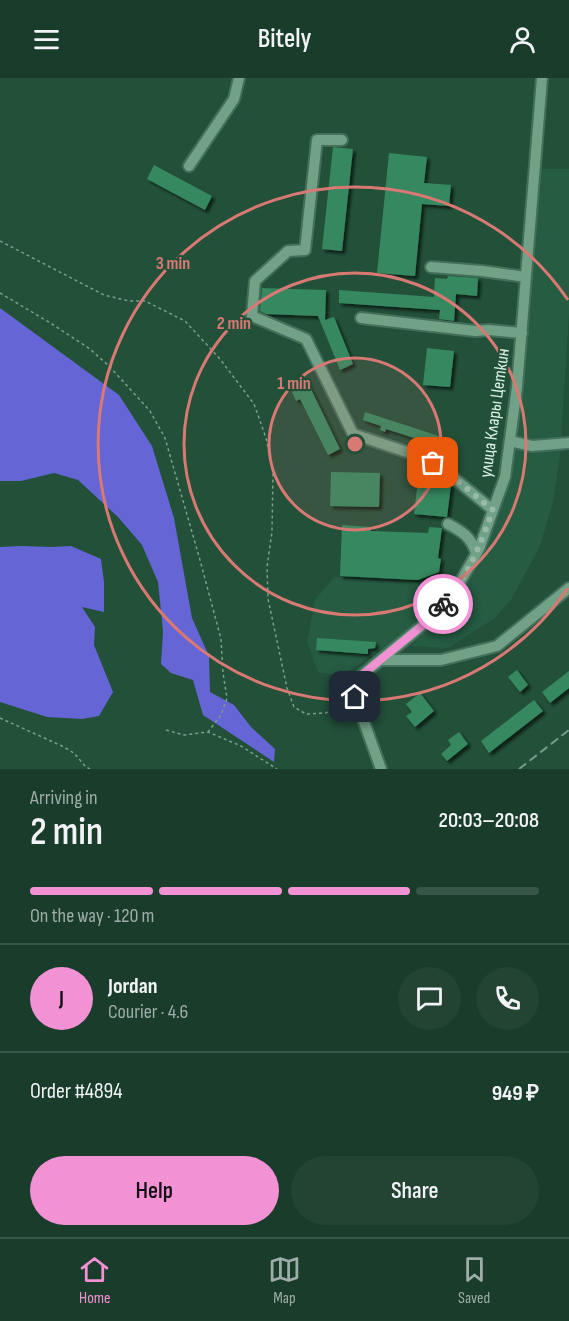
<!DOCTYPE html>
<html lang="en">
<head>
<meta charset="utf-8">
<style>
  body { margin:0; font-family:"Sofia Sans Condensed",sans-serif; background:#234333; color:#f1f3f6; height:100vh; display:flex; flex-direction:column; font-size:22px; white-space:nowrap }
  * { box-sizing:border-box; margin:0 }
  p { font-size:20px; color:#9fada9 }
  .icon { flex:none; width:33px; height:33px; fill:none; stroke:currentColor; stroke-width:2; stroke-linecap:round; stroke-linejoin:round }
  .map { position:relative; height:691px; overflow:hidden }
  .drawer { display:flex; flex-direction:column; background:#1a3c2b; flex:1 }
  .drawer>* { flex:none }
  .pin { position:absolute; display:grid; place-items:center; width:51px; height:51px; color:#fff; margin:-26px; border-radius:12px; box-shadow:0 3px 9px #0006 }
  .courier { position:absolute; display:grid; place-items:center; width:60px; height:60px; margin:-30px; border:4px solid #f391d5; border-radius:50%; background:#fff; color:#222; box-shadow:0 2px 8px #0007 }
  .summary em { font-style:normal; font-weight:600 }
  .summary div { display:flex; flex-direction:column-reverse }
  .summary { display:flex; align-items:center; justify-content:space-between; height:102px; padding:0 30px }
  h1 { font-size:39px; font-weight:600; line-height:45px }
  .bar { display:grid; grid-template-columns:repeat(4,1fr); gap:9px 6px; align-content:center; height:72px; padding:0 30px }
  .bar i { height:8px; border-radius:4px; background:#385647 }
  .bar .selected { background:#f391d5 }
  .bar p { grid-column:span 4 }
  .line { display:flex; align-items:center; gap:15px; padding:0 30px; border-top:2px solid #385647 }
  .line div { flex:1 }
  .round { display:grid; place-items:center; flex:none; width:63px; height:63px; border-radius:32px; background:#234333 }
  .primary-button { display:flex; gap:12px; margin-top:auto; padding:12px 30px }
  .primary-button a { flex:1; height:69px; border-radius:36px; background:#f391d5; color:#111; font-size:24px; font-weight:600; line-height:69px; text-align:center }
  .primary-button a+a { background:#234333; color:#f1f3f6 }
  header { display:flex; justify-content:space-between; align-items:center; height:78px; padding:0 30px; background:#1a3c2b; font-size:27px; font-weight:600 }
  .menu { display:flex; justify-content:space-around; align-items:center; height:84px; border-top:2px solid #385647; background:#1a3c2b; font-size:16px; color:#9fada9 }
  .menu a { display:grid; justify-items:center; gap:3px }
  .menu .selected { color:#f391d5 }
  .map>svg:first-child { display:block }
  .built { fill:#255c42 }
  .forest { fill:#6565d5 }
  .building { fill:#368861; filter:url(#shadow) }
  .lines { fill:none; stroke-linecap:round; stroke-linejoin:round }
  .minor-casing { stroke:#436e5b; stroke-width:14 }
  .path { stroke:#7b9f8c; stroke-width:1.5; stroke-dasharray:3 3; stroke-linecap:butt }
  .minor { stroke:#71a186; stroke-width:10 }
  .rail { stroke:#779b88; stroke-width:2; stroke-dasharray:9 4.5; stroke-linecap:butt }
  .done { stroke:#9ab9a8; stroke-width:6; stroke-dasharray:0 10.8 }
  .route { stroke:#f391d5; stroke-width:8 }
  .ring { fill:none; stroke:#d87973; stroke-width:3 }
  .labels { text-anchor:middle; stroke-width:4.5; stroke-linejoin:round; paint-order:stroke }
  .street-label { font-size:18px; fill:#daf2e4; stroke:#225039 }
  .centre { fill:#d87973; stroke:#225039; stroke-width:3 }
  .ring-label { font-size:18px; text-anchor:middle; font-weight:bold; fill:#d87973; stroke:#225039; stroke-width:4.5; stroke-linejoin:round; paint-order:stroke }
</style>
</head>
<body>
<header><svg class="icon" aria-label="menu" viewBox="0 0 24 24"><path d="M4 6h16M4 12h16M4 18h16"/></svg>Bitely<svg class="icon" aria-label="person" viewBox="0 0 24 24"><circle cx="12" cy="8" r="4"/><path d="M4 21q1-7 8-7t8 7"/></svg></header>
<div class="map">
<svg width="569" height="691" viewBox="0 0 569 691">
  <defs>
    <filter id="shadow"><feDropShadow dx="3" dy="3" stdDeviation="1.5" flood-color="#0009"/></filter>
  </defs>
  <rect width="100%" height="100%" fill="#225039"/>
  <path class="built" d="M 539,91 L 569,91 L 569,236 L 560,378 L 553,424 L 540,468 L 511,522 L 495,540 L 448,570 L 411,568 L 457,523 L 485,475 L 507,408 L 517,353 Z
    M 334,499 L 382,503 L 421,504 L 442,499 L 444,511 L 422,538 L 397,560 L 342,598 L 318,594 L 307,564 L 315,522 Z"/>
  <path class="forest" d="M 0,230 L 119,317 L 152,368 L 174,440 L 192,540 L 209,578 L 210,614 L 234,627 L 251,649 L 275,671 L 274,684 L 203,637 L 193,602 L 171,595 L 161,586 L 163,553 L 158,504 L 142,467 L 118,439 L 78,402 L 54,395 L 21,403 L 0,403 Z
    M 21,468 L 51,469 L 71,468 L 101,481 L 104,504 L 104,534 L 82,529 L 95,549 L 94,567 L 113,614 L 99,638 L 82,641 L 47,639 L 0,624 L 0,469 Z"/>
  <path class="building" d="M 333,69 L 353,71 L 342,173 L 322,171 Z
    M 389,75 L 427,79 L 424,105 L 451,107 L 449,128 L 422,126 L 415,198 L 377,195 Z
    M 154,87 L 212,118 L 205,132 L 147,101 Z
    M 448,198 L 478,200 L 477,218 L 456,216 L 454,243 L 439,241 L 440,232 L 339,225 L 339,212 L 434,219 L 435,200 L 447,201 Z
    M 262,210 L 326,212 L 325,242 L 334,239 L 353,286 L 340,292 L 318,238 L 266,236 L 260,233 Z
    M 427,270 L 454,273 L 450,309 L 423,307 Z
    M 306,301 L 340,371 L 328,377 L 300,321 L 296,323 L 292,314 L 300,310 L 297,305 Z
    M 365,334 L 445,360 L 442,369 L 386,351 L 385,354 L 380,352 L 381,348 L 363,342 Z
    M 331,394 L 380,395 L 379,429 L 330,428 Z
    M 418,402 L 449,406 L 451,407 L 447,439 L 414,436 Z
    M 342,447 L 370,449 L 371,453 L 428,455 L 429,449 L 442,450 L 438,480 L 441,481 L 439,494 L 418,502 L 340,498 Z
    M 317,560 L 376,564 L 375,570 L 368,571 L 368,576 L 316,572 Z
    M 517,592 L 528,607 L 520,614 L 508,599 Z
    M 569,593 L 569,610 L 550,625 L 542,614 Z
    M 420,615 L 434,633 L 415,649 L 406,638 L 412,634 L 406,626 Z
    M 534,622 L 543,633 L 489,675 L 481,663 Z
    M 459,654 L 468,666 L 447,683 L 441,676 L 451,667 L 448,662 Z"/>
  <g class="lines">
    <g class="minor-casing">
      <path id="minor" d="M 342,62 L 317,62 L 305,172 L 288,173 L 255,203 L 252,238 L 306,261 L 353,356 L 422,379 L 444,392 L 493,432
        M 189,88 L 234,21 L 239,0
        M 431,189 L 482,193 L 526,199
        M 361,240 L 475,253 L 489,252 L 522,255
        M 510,363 L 532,368 L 569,365
        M 448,446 C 463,454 471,459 476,475
        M 382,582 L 441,582 L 497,568 L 569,510
        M 381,691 L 355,619 L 362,597 L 429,542 L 454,515 L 479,471 L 505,399 L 517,309 L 542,0"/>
    </g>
    <path class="path" d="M 0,163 L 104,217 L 129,223 L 145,223 L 185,243 L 220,281 L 254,326 L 266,360 L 273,394 L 272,454 L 267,489 L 268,521 L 287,610 L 294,629 L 306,636 L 326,635 L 338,626 L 347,622
      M 0,215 L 52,246 L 90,271 L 110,289 L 150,333 L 165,360 L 200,482 L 221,561 L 223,595 L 227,620 L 221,637 L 208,654
      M 0,640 L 62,668 L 74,675 L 86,689 L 90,691
      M 166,652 L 184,657 L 208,654 L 241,668 L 277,691"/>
    <use href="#minor" class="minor"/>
    <path class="rail" d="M 519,691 L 569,652"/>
  </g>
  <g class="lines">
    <path class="done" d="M 433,385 L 444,392 L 493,432 C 481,465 468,500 443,526"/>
    <path class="route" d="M 355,619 L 362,597 L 429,542 L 443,526"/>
  </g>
  <circle cx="355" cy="366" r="86" fill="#d87973" fill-opacity=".12"/>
  <g class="ring">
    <circle cx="355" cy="366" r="86"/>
    <circle cx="355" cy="366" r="171"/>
    <path d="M568 510A257 257 0 1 1 568 222"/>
  </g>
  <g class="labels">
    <g class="street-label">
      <text transform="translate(494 335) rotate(-82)" y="6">улица Клары Цеткин</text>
    </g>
  </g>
  <circle cx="355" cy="366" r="9" class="centre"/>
  <g class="ring-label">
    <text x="173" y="191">3 min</text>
    <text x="234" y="251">2 min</text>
    <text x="294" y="311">1 min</text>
  </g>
</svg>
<div class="pin" style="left:433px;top:385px;background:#ea580c"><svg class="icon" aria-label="bag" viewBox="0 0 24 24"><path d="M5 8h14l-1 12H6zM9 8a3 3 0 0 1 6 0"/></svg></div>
<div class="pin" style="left:355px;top:619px;background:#1f2937"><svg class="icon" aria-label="home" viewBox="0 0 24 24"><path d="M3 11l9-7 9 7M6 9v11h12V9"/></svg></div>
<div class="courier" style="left:443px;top:526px"><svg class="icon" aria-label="bike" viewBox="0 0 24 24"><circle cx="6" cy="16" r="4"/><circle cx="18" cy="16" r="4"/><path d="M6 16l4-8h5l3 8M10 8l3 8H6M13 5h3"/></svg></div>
</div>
<section class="drawer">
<div class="summary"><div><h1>2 min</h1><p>Arriving in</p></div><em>20:03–20:08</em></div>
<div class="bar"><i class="selected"></i><i class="selected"></i><i class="selected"></i><i></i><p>On the way · 120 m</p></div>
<div class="line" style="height:108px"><b class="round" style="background:#f391d5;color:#111">J</b><div><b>Jordan</b><p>Courier · 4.6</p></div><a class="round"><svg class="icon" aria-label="chat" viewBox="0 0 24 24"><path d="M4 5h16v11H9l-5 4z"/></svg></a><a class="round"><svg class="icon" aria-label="phone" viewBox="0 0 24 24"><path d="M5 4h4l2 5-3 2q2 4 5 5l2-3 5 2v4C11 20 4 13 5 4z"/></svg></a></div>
<div class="line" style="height:78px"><div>Order #4894</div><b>949 ₽</b></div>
<div class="primary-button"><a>Help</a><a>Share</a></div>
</section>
<nav class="menu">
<a class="selected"><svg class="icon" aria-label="home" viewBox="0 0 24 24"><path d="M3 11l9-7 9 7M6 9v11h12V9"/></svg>Home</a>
<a><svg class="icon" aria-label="map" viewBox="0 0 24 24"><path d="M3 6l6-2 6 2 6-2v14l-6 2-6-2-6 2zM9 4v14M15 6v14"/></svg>Map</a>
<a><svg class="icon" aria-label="saved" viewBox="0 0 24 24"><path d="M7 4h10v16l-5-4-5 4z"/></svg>Saved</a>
</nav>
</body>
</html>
